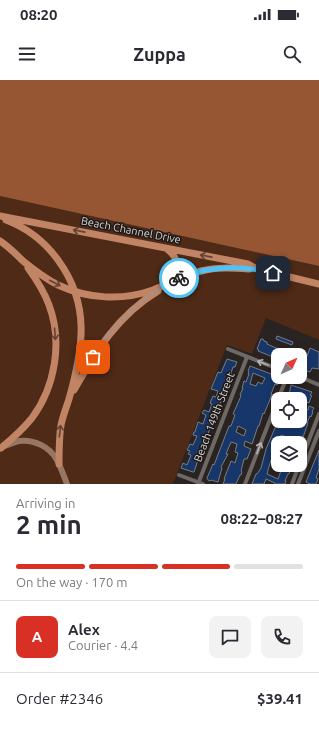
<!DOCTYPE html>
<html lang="en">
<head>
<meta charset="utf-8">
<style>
  body { margin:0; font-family:Ubuntu,sans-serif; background:#f2f2f3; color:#2b2b33; height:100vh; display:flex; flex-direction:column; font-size:15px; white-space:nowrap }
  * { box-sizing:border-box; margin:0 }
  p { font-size:13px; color:#7c7c81 }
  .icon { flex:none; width:22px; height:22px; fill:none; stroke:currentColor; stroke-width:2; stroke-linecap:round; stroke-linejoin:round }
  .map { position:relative; height:404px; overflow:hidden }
  .side { display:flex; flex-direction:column; background:#fff; flex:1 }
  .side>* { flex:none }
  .needle { width:26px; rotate:45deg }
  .controls { position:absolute; left:271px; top:268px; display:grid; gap:8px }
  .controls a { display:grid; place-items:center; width:36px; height:36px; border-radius:8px; background:#fff; box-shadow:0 2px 10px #0003; font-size:20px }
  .pin { position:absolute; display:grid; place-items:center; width:34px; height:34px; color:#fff; margin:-17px; border-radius:8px; box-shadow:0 2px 6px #0006 }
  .courier { position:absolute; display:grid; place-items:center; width:40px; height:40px; margin:-20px; border:3px solid #4fc3f7; border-radius:50%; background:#fff; color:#222; box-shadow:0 1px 5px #0007 }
  .headline em { font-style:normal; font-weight:700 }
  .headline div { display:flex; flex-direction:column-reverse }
  .headline { display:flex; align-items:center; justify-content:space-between; height:68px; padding:0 16px }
  h1 { font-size:26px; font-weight:700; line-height:30px }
  .bar { display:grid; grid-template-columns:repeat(4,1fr); gap:6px 4px; align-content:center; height:48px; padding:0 16px }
  .bar i { height:5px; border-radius:3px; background:#e1e1e2 }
  .bar .on { background:#d93025 }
  .bar p { grid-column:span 4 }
  .line { display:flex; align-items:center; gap:10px; padding:0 16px; border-top:1px solid #e1e1e2 }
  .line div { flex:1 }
  .round { display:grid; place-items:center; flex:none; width:42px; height:42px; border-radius:8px; background:#f2f2f3 }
  .status { display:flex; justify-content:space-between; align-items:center; height:28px; padding:0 20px; background:#fff; direction:ltr }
  .status svg { height:11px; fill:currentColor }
  header { display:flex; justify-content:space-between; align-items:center; height:52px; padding:0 16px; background:#fff; font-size:18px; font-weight:700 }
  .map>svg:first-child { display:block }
  .green { fill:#4e2a17 }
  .water { fill:#965634 }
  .building { fill:#17366a; stroke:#797c82; fill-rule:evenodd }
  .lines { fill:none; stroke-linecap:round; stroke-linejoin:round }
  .street { stroke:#6f6965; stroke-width:4 }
  .secondary { stroke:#987664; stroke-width:6 }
  .primary { stroke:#c18464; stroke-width:7 }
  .oneway { stroke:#604436 }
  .oneway2 { stroke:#b8b3b1 }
  .done { stroke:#9a9593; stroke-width:4; stroke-dasharray:0 7.2 }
  .route { stroke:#4fc3f7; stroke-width:5 }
  .labels { text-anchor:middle; stroke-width:3; stroke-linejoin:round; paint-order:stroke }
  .street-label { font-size:11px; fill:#d7d3d1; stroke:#1f1a17 }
</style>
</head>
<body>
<div class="status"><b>08:20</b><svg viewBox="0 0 49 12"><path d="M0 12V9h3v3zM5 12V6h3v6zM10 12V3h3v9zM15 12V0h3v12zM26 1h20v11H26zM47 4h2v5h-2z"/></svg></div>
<header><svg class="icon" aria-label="menu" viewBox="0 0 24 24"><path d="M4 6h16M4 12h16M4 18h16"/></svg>Zuppa<svg class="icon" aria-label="search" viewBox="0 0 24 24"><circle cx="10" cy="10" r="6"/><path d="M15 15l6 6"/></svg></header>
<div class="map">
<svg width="319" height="404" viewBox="0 0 319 404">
  <rect width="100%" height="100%" fill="#292321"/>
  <path class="green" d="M 0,116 L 319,186 L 319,260 L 266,238 L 252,274 L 227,265 L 173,404 L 0,404 Z"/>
  <path class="water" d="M 0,0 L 319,0 L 319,186 L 0,116 Z"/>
  <path class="building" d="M 277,256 L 293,262 L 292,265 L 276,259 Z
    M 261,259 L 263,259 L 264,261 L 267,262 L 267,264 L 283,271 L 291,274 L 293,270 L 299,272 L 298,275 L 278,275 L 278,279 L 258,271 L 259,270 L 257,269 Z
    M 310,268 L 319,272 L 319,289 L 312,288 L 310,292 L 302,289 Z
    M 227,279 L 237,282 L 235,287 L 233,287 L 231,293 L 232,293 L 230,299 L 218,329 L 215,337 L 216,338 L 211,348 L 210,348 L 201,375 L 199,380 L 198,380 L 194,392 L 193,392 L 181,388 L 183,383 L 187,385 L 191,375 L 188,374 L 190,371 L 187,370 L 190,364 L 193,365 L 197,356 L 193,355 L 194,352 L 195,352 L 198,342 L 203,344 L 206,335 L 202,333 L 204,330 L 209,332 L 212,324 L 210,323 L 213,316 L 216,317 L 218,311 L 211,309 L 218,292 L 221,293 Z
    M 250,286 L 279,297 L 278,300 L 279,300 L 277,305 L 275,304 L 271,314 L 272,314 L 269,322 L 264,334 L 263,333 L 259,346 L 258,346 L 252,364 L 245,361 L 244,366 L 251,369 L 247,379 L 244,379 L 241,391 L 242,392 L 241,395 L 240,395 L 236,404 L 223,404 L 225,399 L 224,399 L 231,381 L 235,383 L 238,373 L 235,372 L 237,364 L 231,362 L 226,374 L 228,374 L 221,387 L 222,388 L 218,402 L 211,400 L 210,401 L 208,400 L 207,398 L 213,384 L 214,385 L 229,346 L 231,346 L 235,335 L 233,334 L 241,316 L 240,315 L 243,308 L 242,308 L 244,301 L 246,302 L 249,294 L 248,294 L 249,292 L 248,291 ZM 253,293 L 265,298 L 262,304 L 258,302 L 256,306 L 250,304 ZM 238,346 L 246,350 L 244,356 L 236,352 Z
    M 291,305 L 312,312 L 310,315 L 312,316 L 311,317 L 309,323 L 304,321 L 303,324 L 300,322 L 300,319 L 288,319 Z
    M 309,326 L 314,328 L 312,331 L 313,332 L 311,337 L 310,336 L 307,343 L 308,343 L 301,363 L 291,363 L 291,362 L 286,361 L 287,357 L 281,355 L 278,366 L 273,377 L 278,379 L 276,382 L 271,380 L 268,390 L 268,391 L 267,394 L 278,399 L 282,388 L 274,385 L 291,385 L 289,390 L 290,391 L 289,394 L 288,394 L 285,401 L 286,401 L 285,404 L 275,404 L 275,403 L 266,399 L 264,404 L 252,404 L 256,394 L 257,394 L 261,388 L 266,369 L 278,341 L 288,341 L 293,343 L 294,341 L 301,341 L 303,335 L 302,335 L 304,328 L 308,330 Z
    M 319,370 L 319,389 L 316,398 L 318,399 L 316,404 L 310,404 L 306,402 Z"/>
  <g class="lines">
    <path class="street" d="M 228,269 L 278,289
      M 300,297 L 319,305
      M 278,319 L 287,297
      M 300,383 L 319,334
      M 179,395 L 203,404
      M 198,404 L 247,277
      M 245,404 L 278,319
      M 292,404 L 299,385
      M 298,404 L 319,351"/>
    <path class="secondary" d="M 4,366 C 9,365 14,362 19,361 C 34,359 50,367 57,380 C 61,388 64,396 67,404"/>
    <path class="primary" d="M 0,136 L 248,184 L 257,189 L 319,204
      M 6,140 C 27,148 45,162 58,180 C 91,225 83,269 69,319 C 66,328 63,336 61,345 C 59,358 59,371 59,384
      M 0,161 C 9,167 16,174 23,181 C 34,190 46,199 58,205 C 88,219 122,221 153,210 C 169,204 184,195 201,191 C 217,187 233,188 249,189
      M 167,169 C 179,178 180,189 170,201
      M 74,310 C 97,270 117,236 158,211
      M 1,368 C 12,359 23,349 32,338 C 55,307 63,262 49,225 C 44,211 36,199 28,188"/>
  </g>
  <defs><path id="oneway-shaft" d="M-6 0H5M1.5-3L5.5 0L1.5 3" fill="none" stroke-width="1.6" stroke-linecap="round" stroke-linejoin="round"/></defs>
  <g class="oneway">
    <use href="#oneway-shaft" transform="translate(79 151) rotate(-169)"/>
    <use href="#oneway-shaft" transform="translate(206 176) rotate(-169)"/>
    <use href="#oneway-shaft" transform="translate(55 203) rotate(27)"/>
    <use href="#oneway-shaft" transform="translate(55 254) rotate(86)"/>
    <use href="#oneway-shaft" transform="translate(60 351) rotate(-83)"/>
  </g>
  <g class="oneway2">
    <use href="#oneway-shaft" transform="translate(263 283) rotate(-159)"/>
    <use href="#oneway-shaft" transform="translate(259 368) rotate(-69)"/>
  </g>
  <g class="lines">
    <path class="done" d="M 93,277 L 109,254 L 132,230 L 145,219 L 168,203 L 179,198"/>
    <path class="route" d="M 179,198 C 209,186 241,185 273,193"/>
  </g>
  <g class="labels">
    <g class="street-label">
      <text transform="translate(131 150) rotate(11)" y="4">Beach Channel Drive</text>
      <text transform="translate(214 337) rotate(-69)" y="4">Beach 149th Street</text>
    </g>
  </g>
</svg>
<div class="controls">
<a><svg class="needle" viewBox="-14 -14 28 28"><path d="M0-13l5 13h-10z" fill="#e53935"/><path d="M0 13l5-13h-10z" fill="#7c7c81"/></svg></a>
<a><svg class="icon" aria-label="locate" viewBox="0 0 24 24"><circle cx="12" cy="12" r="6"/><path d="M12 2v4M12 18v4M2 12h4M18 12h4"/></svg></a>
<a><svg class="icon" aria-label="layers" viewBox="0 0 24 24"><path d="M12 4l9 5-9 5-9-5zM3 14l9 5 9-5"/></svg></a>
</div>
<div class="pin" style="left:93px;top:277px;background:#ea580c"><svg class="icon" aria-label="bag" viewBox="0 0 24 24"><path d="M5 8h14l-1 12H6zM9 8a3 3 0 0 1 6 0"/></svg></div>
<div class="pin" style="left:273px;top:193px;background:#1f2937"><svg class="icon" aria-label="home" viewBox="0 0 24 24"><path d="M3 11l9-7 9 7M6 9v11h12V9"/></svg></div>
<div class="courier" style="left:179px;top:198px"><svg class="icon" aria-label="bike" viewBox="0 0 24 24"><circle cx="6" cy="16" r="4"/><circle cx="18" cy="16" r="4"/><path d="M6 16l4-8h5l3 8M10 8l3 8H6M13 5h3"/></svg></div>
</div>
<section class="side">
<div class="headline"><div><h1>2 min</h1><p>Arriving in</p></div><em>08:22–08:27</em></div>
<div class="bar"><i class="on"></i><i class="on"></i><i class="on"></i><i></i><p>On the way · 170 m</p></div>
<div class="line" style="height:72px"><b class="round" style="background:#d93025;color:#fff">A</b><div><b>Alex</b><p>Courier · 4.4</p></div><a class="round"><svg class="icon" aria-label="chat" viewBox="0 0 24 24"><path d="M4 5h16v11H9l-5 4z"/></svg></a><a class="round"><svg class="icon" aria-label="phone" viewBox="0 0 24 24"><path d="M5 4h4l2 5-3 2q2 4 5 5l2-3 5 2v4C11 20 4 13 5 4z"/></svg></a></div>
<div class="line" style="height:52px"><div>Order #2346</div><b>$39.41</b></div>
</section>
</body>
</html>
